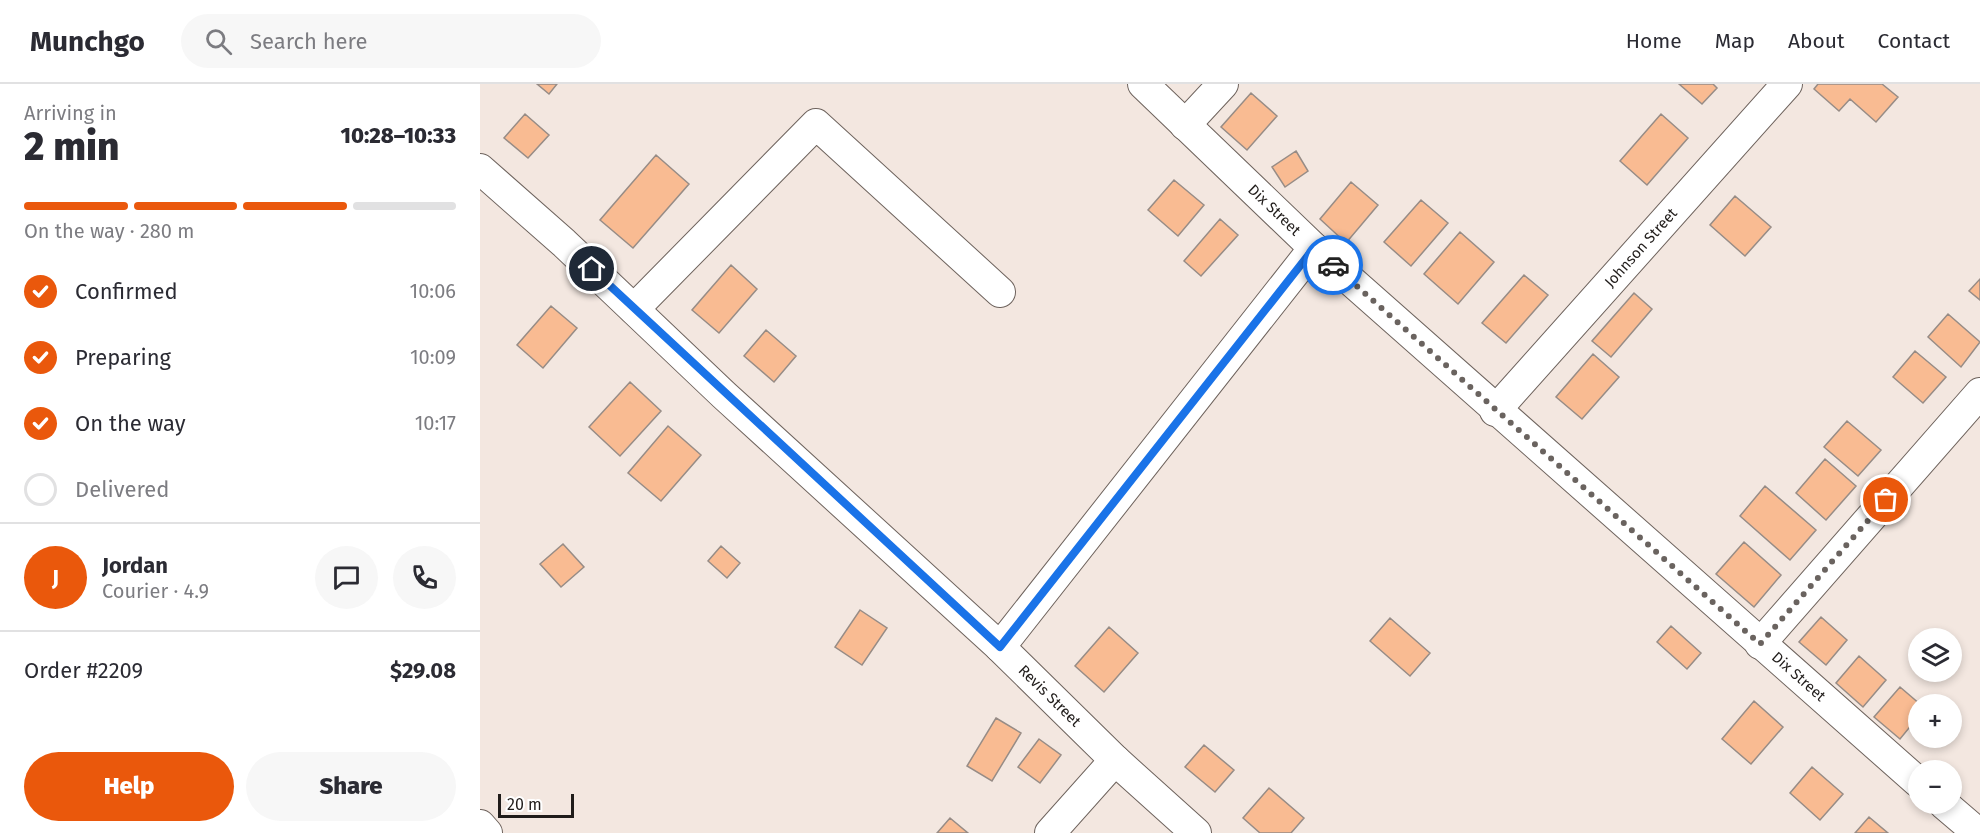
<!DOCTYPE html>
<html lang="en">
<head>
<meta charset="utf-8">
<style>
  body { margin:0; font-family:"Fira Sans",sans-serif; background:#f7f7f7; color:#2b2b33; height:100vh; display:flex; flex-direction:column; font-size:22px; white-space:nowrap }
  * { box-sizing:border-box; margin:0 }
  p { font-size:20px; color:#7c7c81 }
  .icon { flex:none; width:33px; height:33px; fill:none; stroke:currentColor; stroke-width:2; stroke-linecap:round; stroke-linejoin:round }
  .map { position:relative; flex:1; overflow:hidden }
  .sheet { display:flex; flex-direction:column; background:#fff; width:480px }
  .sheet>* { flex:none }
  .buttons { position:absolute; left:1428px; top:544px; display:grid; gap:12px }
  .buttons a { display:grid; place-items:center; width:54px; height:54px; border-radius:50%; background:#fff; box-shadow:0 3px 9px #0003; font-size:30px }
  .scale { position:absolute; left:18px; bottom:15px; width:76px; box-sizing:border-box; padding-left:6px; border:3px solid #201c1a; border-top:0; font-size:16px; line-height:21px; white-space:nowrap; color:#201c1a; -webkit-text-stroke:4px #fff; paint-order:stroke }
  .pin { position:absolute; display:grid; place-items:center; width:51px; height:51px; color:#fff; margin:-26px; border:3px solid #fff; border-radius:50%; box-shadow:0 2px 6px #0007 }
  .courier { position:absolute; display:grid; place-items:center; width:60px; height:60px; margin:-30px; border:4px solid #1a73e8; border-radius:50%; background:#fff; color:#222; box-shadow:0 2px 8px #0007 }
  .headline em { font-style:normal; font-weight:800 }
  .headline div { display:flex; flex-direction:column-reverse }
  .headline { display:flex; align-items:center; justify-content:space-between; height:102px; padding:0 24px }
  h1 { font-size:39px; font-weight:800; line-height:45px }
  .bar { display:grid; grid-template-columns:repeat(4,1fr); gap:9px 6px; align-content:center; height:72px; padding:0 24px }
  .bar i { height:8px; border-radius:4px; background:#e1e1e2 }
  .bar .on { background:#ea580c }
  .bar p { grid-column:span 4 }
  .line { display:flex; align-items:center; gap:15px; padding:0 24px; border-top:2px solid #e1e1e2 }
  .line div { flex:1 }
  .round { display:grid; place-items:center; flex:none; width:63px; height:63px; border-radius:32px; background:#f7f7f7 }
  ol { padding:0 24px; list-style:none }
  li { display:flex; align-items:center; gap:18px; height:66px }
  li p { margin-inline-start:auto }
  li .icon { padding:6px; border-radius:50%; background:#ea580c; color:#fff; stroke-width:4 }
  li:last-child { color:#7c7c81 }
  li i { width:33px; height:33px; border:3px solid #e1e1e2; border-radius:50% }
  .action { display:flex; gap:12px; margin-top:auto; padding:12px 24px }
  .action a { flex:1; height:69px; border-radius:36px; background:#ea580c; color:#fff; font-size:24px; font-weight:800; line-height:69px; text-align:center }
  .action a+a { background:#f7f7f7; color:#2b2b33 }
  header { display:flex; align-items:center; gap:36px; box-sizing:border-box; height:84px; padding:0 30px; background:#fff; border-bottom:2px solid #e1e1e2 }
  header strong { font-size:28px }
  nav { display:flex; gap:33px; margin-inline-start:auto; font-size:21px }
  .search { width:420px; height:54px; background:#f7f7f7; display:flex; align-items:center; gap:15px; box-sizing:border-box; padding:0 21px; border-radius:33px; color:#7c7c81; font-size:22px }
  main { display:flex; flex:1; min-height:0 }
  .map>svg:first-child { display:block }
  .building { fill:#f9bb92; stroke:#978c86; stroke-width:1.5 }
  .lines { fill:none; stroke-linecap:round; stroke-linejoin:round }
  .minor-casing { stroke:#6e635d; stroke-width:32 }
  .minor { stroke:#fff; stroke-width:30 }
  .done { stroke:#6a635f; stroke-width:6; stroke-dasharray:0 10.8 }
  .route { stroke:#1a73e8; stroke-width:8 }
  .labels { text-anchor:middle; stroke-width:5; stroke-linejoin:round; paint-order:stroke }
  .street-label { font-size:15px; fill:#201c1a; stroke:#fff }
</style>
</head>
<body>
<header>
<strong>Munchgo</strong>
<div class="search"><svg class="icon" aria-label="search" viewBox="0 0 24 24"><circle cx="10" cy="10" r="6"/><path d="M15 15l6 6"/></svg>Search here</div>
<nav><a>Home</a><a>Map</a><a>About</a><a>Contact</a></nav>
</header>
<main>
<section class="sheet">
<div class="headline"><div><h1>2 min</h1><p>Arriving in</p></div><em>10:28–10:33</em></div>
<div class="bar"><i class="on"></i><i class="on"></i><i class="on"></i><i></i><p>On the way · 280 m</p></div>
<ol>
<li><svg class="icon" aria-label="check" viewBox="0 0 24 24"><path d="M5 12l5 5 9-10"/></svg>Confirmed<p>10:06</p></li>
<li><svg class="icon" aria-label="check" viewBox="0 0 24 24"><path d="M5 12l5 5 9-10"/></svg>Preparing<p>10:09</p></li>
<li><svg class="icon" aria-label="check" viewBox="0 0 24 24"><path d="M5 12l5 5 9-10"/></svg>On the way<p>10:17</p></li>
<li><i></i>Delivered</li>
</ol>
<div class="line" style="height:108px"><b class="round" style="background:#ea580c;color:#fff">J</b><div><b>Jordan</b><p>Courier · 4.9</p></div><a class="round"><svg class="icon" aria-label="chat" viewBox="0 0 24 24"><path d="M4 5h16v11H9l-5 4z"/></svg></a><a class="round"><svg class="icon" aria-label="phone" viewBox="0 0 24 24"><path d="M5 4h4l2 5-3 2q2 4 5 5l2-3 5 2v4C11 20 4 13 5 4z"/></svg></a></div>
<div class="line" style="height:78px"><div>Order #2209</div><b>$29.08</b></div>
<div class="action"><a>Help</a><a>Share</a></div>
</section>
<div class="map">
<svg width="1500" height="749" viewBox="0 0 1500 749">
  <rect width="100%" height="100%" fill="#f3e7e0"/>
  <path class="building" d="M 57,0 L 77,0 L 69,10 Z
    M 1199,0 L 1233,0 L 1237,4 L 1222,20 Z
    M 1338,0 L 1402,0 L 1418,13 L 1396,38 L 1370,15 L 1359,27 L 1334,5 Z
    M 771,9 L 797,32 L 767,66 L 741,43 Z
    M 45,30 L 69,51 L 48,74 L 24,54 Z
    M 1181,30 L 1208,54 L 1167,101 L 1140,77 Z
    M 816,67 L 828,87 L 805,103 L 792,83 Z
    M 176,71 L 209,100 L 153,164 L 120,136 Z
    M 694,96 L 724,121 L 698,152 L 668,126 Z
    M 871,98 L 898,121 L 866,159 L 840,135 Z
    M 1255,112 L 1291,143 L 1265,172 L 1230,141 Z
    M 941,116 L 968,139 L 931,182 L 904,158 Z
    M 740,135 L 758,151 L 721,192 L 704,177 Z
    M 980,148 L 1014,178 L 978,220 L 944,190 Z
    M 251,181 L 277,205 L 239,249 L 212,226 Z
    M 1044,191 L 1068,211 L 1026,259 L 1002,239 Z
    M 1500,195 L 1500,216 L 1489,207 Z
    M 1154,209 L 1172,225 L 1131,273 L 1112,257 Z
    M 71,222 L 97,244 L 63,284 L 37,261 Z
    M 1468,230 L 1500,258 L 1481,283 L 1448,253 Z
    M 286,246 L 316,272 L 294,298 L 264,272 Z
    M 1435,267 L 1466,293 L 1443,319 L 1413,293 Z
    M 1113,270 L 1139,293 L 1102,335 L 1076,313 Z
    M 150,298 L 181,327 L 140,372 L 109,343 Z
    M 1367,337 L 1401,366 L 1378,392 L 1344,363 Z
    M 188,342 L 221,371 L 181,417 L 148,389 Z
    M 1345,375 L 1376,402 L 1346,436 L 1316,409 Z
    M 1285,402 L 1336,446 L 1310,476 L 1260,432 Z
    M 1264,458 L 1301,491 L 1274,523 L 1236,490 Z
    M 83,460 L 104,483 L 81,503 L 60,480 Z
    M 241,462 L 260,479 L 247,494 L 228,477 Z
    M 380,526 L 407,544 L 382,581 L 355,563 Z
    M 1341,533 L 1367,556 L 1346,581 L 1319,558 Z
    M 910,534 L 950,569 L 930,592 L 890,557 Z
    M 1191,542 L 1221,569 L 1207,585 L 1177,558 Z
    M 629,543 L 658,569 L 624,608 L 595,582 Z
    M 1379,572 L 1406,596 L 1383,623 L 1356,599 Z
    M 1420,603 L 1441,621 L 1438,621 L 1438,633 L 1420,655 L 1394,633 Z
    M 1274,617 L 1303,643 L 1271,680 L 1242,655 Z
    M 516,634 L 541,649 L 512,697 L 487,682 Z
    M 559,655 L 581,671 L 560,699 L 538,683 Z
    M 724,661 L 754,686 L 735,708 L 705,683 Z
    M 1332,683 L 1363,710 L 1340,736 L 1310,709 Z
    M 789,704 L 824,734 L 811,749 L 780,749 L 763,734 Z
    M 1389,733 L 1408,749 L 1375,749 Z
    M 470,734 L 488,749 L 457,749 Z"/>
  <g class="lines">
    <g class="minor-casing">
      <g id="minor">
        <path id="s1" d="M 663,0 L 834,164 L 1438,698"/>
        <path d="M 705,41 L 743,0"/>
        <path id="s2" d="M 0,85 L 84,159 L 244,311 L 520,563 L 635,676 L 716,749"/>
        <path d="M 154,225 L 336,40 L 520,208"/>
        <path id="s3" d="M 1015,327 L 1307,0"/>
        <path d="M 1280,560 L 1500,309"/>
        <path d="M 520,563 L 834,164"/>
        <path d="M 1464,720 L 1498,749"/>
        <path d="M 0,741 L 7,749"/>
        <path d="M 570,749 L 635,676"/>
      </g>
    </g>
    <use href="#minor" class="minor"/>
  </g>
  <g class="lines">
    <path class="done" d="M 853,181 L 1280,560 L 1406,416"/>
    <path class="route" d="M 112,185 L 520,563 L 834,164 L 853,181"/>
  </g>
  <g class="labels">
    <g class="street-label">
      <text dy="5" stroke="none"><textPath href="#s1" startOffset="182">Dix Street</textPath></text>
      <text dy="5" stroke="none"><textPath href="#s3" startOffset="219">Johnson Street</textPath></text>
      <text dy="5" stroke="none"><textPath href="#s1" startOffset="884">Dix Street</textPath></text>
      <text dy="5" stroke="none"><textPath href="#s2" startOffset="776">Revis Street</textPath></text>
    </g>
  </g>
</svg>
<div class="buttons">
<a><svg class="icon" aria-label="layers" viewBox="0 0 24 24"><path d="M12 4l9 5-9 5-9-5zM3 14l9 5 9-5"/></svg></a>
<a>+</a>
<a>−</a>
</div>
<div class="scale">20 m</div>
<div class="pin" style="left:1406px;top:416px;background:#ea580c"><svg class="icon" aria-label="bag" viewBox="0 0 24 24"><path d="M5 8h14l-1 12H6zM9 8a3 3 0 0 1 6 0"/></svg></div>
<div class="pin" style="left:112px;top:185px;background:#1f2937"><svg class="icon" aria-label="home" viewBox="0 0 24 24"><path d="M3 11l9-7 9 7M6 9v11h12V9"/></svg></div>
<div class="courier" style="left:853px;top:181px"><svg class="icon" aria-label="car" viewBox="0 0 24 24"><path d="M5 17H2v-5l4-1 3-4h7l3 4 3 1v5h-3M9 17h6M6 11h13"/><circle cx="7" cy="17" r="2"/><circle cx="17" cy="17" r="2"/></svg></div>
</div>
</main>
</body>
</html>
